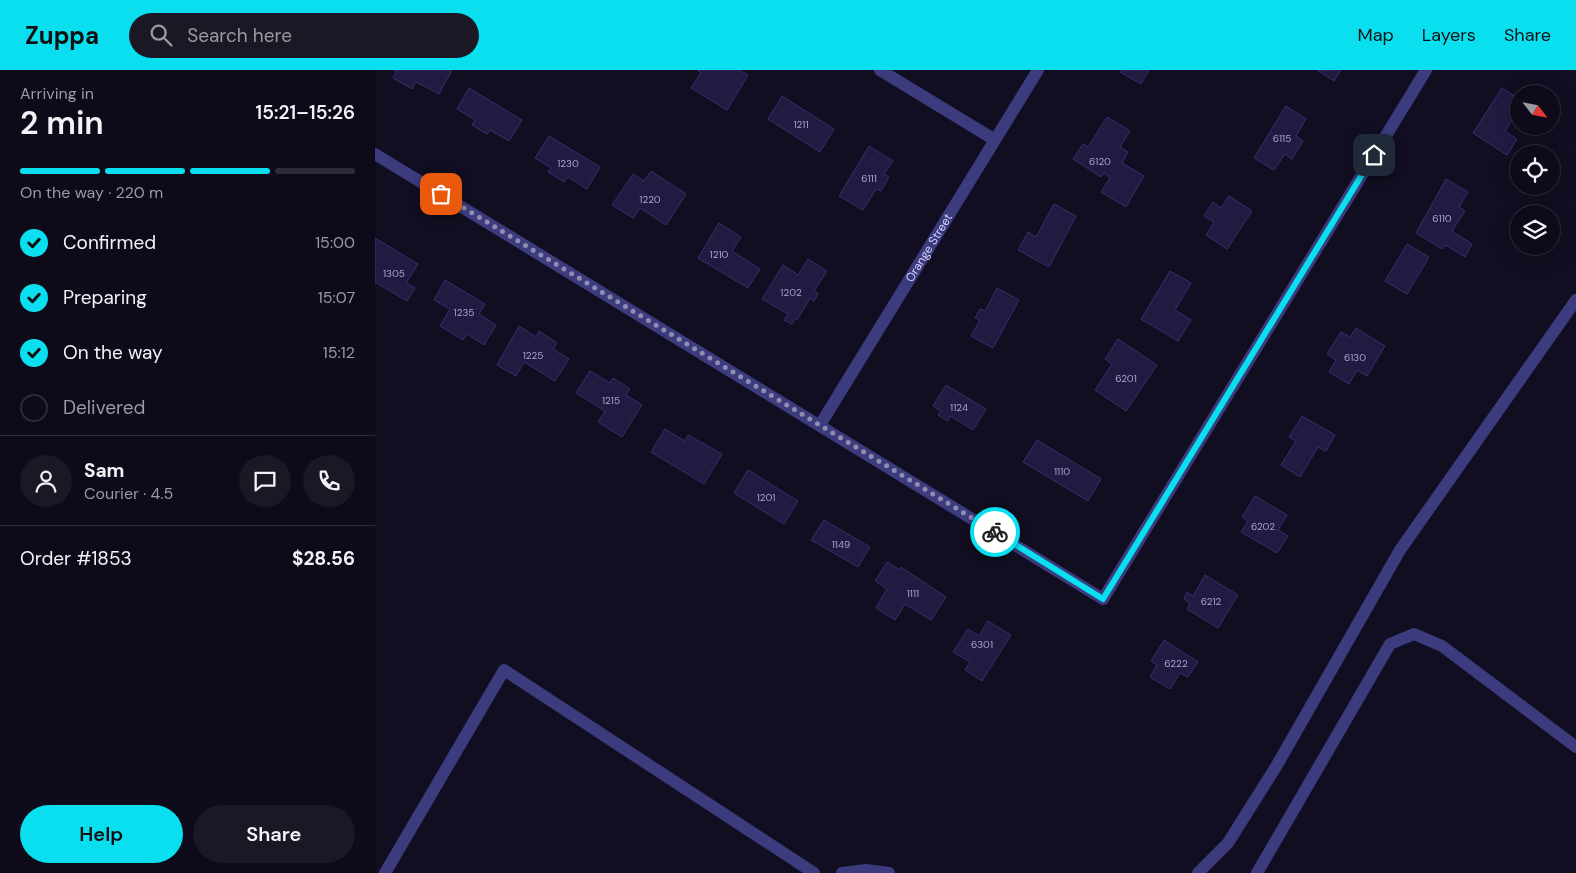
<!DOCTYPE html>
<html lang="en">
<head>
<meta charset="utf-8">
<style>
  body { margin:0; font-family:"DM Sans",sans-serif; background:#1b1826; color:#f1f3f6; height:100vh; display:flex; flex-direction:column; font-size:19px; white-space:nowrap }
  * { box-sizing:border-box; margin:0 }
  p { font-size:16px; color:#9a9aa2 }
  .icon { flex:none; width:28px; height:28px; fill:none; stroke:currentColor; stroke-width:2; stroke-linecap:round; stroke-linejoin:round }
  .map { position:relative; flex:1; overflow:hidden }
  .panel { display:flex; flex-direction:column; background:#0d0a19; width:375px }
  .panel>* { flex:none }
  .needle { width:32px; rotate:122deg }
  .tools { position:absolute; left:1135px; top:15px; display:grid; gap:10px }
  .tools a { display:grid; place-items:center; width:50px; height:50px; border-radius:50%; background:#0d0a19; box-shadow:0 5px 20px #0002,0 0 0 1px #2d2b38; font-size:25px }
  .pin { position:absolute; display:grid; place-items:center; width:42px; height:42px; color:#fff; margin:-21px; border-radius:10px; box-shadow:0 2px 8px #0006 }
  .courier { position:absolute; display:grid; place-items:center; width:50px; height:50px; margin:-25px; border:4px solid #0adfef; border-radius:50%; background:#fff; color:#222; box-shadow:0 1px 6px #0007 }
  .overview em { font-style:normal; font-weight:600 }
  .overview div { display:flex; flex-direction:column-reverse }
  .overview { display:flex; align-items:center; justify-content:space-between; height:85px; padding:0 20px }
  h1 { font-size:32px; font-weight:600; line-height:38px }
  .bar { display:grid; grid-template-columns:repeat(4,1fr); gap:8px 5px; align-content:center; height:60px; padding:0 20px }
  .bar i { height:6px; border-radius:4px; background:#2d2b38 }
  .bar .active { background:#0adfef }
  .bar p { grid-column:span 4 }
  .line { display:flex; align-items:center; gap:12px; padding:0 20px; border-top:1px solid #2d2b38 }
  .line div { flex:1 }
  .round { display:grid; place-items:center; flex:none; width:52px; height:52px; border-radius:26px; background:#1b1826 }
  ol { padding:0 20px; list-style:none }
  li { display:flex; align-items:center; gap:15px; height:55px }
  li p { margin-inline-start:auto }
  li .icon { padding:5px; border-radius:50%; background:#0adfef; color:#111; stroke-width:4 }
  li:last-child { color:#9a9aa2 }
  li i { width:28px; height:28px; border:2px solid #2d2b38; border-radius:50% }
  .action { display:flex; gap:10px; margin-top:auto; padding:10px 20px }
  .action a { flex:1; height:58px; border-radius:30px; background:#0adfef; color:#111; font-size:20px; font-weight:600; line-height:58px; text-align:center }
  .action a+a { background:#1b1826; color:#f1f3f6 }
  header { display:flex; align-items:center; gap:30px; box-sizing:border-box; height:70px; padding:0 25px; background:#0adfef; color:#111 }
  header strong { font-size:24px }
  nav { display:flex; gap:28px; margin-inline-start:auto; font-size:18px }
  .search { width:350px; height:45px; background:#1b1826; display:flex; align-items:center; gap:12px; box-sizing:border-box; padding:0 18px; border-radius:28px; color:#9a9aa2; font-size:19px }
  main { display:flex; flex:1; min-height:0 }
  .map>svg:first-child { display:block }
  .building { fill:#211b41; stroke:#382e6c }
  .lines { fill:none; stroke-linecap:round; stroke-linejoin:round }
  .minor { stroke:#3c3b7e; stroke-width:12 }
  .done { stroke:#908cb0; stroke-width:5; stroke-dasharray:0 9 }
  .route { stroke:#0adfef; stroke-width:6 }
  .labels { text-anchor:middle; stroke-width:4.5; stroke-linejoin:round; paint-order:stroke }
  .number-label { font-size:10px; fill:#a7a3ce }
  .street-label { font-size:12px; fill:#d4d0fd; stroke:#110e21 }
</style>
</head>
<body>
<header>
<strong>Zuppa</strong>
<div class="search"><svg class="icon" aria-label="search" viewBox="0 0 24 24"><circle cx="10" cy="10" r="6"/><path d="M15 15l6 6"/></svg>Search here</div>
<nav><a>Map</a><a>Layers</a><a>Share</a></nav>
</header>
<main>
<section class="panel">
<div class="overview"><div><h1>2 min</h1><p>Arriving in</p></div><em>15:21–15:26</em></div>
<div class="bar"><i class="active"></i><i class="active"></i><i class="active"></i><i></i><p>On the way · 220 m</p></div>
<ol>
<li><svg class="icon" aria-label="check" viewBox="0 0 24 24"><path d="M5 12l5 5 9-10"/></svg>Confirmed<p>15:00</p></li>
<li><svg class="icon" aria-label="check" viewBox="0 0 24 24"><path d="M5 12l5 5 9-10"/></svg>Preparing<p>15:07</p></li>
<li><svg class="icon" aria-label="check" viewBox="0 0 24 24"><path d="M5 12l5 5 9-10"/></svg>On the way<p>15:12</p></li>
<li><i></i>Delivered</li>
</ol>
<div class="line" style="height:90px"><a class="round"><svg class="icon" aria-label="person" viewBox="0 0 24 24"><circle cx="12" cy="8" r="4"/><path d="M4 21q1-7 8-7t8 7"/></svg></a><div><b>Sam</b><p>Courier · 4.5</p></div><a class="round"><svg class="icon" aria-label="chat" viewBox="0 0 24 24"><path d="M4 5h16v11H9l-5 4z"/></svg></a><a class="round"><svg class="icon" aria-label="phone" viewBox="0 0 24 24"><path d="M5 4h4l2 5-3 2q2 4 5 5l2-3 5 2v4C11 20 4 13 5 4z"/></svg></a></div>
<div class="line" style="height:65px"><div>Order #1853</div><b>$28.56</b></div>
<div class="action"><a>Help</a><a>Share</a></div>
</section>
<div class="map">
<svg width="1201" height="803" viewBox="0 0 1201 803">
  <rect width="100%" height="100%" fill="#110e21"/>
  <path class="building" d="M 77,0 L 64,24 L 41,12 L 37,19 L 18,8 L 21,2 L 19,0 Z
    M 322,0 L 364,0 L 373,5 L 352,40 L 316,18 L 326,3 Z
    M 746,0 L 774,0 L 766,14 L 745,2 Z
    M 942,0 L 966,0 L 959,11 Z
    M 94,18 L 147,50 L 134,71 L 115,60 L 112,64 L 97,55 L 100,50 L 82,39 Z
    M 1127,18 L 1144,29 L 1144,40 L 1130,61 L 1142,69 L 1132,85 L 1098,63 Z
    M 407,26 L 459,59 L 445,82 L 393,49 Z
    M 911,36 L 931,49 L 921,66 L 928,71 L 917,89 L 910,84 L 899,100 L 879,88 Z
    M 732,47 L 755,61 L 745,77 L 753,82 L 747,93 L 769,106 L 751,137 L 726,122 L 735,108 L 729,103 L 726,107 L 698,89 L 708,74 L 713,77 Z
    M 174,66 L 225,97 L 212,119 L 193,107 L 189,112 L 173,102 L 176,98 L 160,88 Z
    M 494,76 L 518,91 L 509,104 L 514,107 L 506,121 L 501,119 L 488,140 L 464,126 Z
    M 276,101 L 311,124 L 291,155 L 265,138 L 258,148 L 237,135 L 258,104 L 269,111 Z
    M 1071,109 L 1093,122 L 1084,137 L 1090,141 L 1077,161 L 1097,174 L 1090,187 L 1070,175 L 1067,179 L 1041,163 Z
    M 854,126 L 877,141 L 852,179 L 831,165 L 839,152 L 829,146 L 838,132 L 846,138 Z
    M 679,134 L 701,146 L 674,197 L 643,180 L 653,162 L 661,167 Z
    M 344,153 L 366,167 L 357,181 L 385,199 L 373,218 L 323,188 Z
    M 0,168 L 43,194 L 31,213 L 40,218 L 32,231 L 0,212 Z
    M 1032,174 L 1054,187 L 1032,224 L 1010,211 Z
    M 433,189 L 452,201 L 439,221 L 443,224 L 439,231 L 435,228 L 422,250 L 420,249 L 417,254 L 409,250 L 413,244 L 387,229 L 408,195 L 423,205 Z
    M 795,201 L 816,213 L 800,240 L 816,250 L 803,271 L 766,249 Z
    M 70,210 L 110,234 L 104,244 L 121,255 L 109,275 L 92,264 L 88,270 L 65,256 L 75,239 L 59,230 Z
    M 622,218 L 644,230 L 618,278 L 596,266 L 605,250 L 600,248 L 605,239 L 610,241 Z
    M 144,256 L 161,267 L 164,261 L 182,273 L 178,279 L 194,289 L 180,311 L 149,292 L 141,306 L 122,295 Z
    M 981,258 L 1010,276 L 992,306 L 982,300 L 974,314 L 954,302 L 961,290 L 952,284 L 966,262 L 975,267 Z
    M 743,269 L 782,295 L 751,341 L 720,320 L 737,294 L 730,289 Z
    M 215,301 L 235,313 L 238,308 L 255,319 L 251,325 L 267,335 L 247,367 L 223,352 L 230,341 L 201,323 Z
    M 571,315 L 611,339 L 598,360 L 575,346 L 573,351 L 563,345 L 566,341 L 558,336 Z
    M 927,346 L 960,365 L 951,381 L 943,377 L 925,407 L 906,395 L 921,371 L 914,367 Z
    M 290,359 L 310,371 L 313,365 L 347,384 L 329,414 L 276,382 Z
    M 662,370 L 726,409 L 713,431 L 648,392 Z
    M 373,400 L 423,431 L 409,454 L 359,423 Z
    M 880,426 L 912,445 L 903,460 L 913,466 L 902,483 L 866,462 L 873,451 L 867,447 Z
    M 449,450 L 495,477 L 483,497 L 436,470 Z
    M 512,492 L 525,500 L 526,497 L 571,527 L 556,550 L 530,534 L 520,550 L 501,538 L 512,519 L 500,511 Z
    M 830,505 L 863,525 L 843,558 L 812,539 L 815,533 L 809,529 L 812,522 L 818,526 Z
    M 613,551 L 636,565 L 607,611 L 590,600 L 595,592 L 578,582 L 593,559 L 604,566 Z
    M 789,570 L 823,592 L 813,607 L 805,603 L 795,619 L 775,607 L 782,595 L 776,591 Z"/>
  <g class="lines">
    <g class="minor">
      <path d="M 505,0 L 620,70"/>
      <path d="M 0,84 L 728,529 L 1051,0"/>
      <path id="s1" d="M 445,355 L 663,0"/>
      <path d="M 10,803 L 129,600 L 439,803"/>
      <path d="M 467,803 L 491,800 L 514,803"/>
      <path d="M 823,803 L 853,773 L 902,695 L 1025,480 L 1201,230"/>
      <path d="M 882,803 L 1015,574 L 1039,564 L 1067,576 L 1201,677"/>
    </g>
  </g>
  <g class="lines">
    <path class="done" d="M 66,124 L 620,462"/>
    <path class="route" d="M 620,462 L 728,529 L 999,85"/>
  </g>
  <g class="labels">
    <g class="number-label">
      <text x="426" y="58">1211</text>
      <text x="907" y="72">6115</text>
      <text x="725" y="95">6120</text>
      <text x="193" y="97">1230</text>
      <text x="494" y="112">6111</text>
      <text x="275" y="133">1220</text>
      <text x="1067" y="152">6110</text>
      <text x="344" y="188">1210</text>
      <text x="19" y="207">1305</text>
      <text x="416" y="226">1202</text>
      <text x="89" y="246">1235</text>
      <text x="158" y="289">1225</text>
      <text x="980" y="291">6130</text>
      <text x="751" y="312">6201</text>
      <text x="236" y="334">1215</text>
      <text x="584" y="341">1124</text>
      <text x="687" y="405">1110</text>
      <text x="391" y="431">1201</text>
      <text x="888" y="460">6202</text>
      <text x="466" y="478">1149</text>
      <text x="538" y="527">1111</text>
      <text x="836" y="535">6212</text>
      <text x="607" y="578">6301</text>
      <text x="801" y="597">6222</text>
    </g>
    <g class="street-label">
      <text dy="4" stroke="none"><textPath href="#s1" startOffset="208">Orange Street</textPath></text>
    </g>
  </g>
</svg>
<div class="tools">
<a><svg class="needle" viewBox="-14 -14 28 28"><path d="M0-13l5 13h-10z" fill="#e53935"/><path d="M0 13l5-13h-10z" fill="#9a9aa2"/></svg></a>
<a><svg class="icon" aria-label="locate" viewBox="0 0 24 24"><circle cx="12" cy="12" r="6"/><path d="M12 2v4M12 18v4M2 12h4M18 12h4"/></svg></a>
<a><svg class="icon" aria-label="layers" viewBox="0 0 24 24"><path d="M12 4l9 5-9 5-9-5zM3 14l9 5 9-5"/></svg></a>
</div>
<div class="pin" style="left:66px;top:124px;background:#ea580c"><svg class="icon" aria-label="bag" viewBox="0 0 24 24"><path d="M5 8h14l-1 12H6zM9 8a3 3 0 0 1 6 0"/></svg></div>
<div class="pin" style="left:999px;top:85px;background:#1f2937"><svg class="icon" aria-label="home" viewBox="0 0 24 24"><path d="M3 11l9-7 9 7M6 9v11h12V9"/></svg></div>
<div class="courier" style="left:620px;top:462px"><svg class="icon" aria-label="bike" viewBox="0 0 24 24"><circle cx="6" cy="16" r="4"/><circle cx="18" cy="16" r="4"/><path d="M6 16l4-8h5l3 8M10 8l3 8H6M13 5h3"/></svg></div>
</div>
</main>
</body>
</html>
